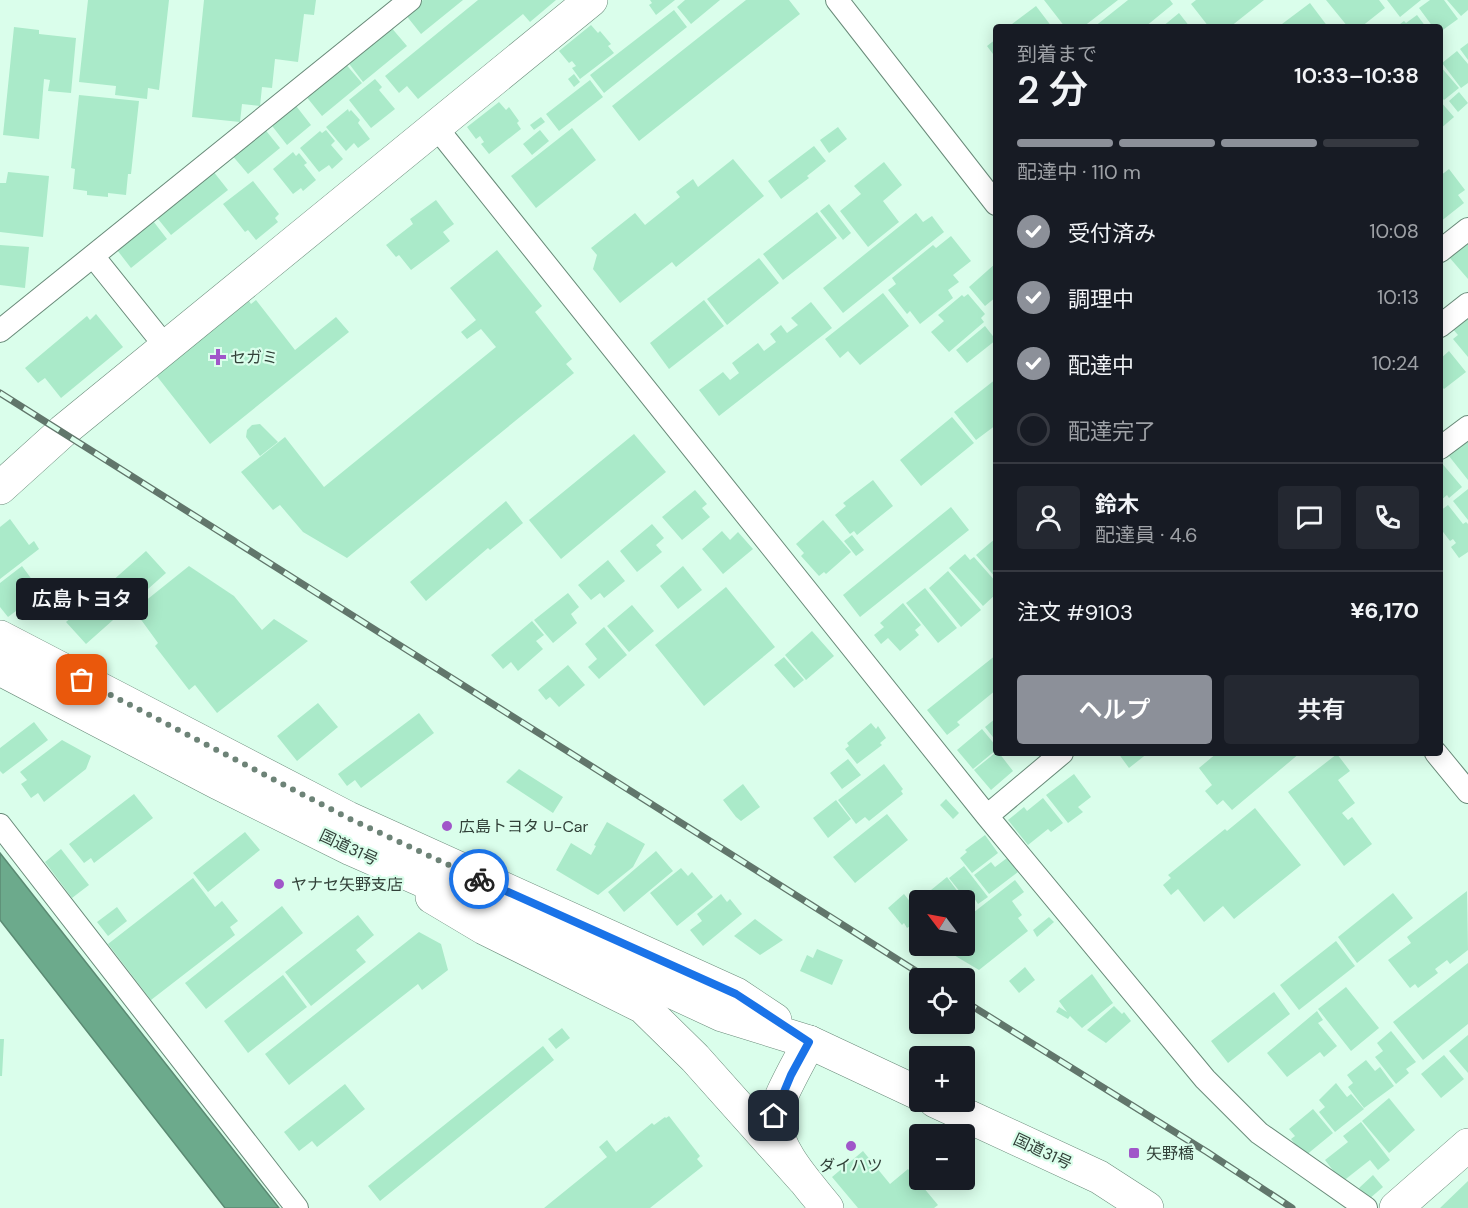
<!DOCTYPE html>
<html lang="ja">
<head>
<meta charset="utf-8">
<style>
  body { margin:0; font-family:"DM Sans","Noto Sans JP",sans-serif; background:#242831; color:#f1f3f6; height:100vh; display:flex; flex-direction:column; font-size:22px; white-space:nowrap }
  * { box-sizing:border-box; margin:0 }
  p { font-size:20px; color:#9ea1a6 }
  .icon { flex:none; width:33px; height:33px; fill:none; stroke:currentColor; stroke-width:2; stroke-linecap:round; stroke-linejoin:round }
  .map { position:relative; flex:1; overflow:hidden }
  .drawer { position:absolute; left:993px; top:24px; width:450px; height:732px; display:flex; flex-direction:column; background:#171b24; border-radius:6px; box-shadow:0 3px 15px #0003 }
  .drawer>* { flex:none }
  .needle { width:39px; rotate:302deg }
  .controls { position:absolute; left:909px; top:890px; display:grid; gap:12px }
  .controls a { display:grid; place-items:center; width:66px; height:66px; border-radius:6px; background:#171b24; box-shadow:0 3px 15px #0003; font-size:30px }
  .pin { position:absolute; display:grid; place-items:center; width:51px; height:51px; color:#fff; margin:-26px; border-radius:12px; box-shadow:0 3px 9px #0006 }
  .courier { position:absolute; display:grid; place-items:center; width:60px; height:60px; margin:-30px; border:4px solid #1a73e8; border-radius:50%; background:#fff; color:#222; box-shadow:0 2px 8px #0007 }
  .bubble { position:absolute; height:42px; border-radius:6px; background:#171b24; box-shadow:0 3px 15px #0003; font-size:20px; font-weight:600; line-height:42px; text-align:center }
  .head em { font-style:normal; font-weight:600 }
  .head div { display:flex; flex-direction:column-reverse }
  .head { display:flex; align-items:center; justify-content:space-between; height:102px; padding:0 24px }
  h1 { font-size:39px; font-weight:600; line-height:45px }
  .bar { display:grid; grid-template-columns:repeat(4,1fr); gap:9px 6px; align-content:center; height:72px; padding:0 24px }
  .bar i { height:8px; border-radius:4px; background:#363941 }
  .bar .on { background:#8c9099 }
  .bar p { grid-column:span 4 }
  .line { display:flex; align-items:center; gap:15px; padding:0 24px; border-top:2px solid #363941 }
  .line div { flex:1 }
  .round { display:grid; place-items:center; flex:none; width:63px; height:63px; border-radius:6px; background:#242831 }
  ol { padding:0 24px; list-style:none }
  li { display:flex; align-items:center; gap:18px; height:66px }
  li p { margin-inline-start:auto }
  li .icon { padding:6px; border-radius:50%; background:#8c9099; color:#fff; stroke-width:4 }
  li:last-child { color:#9ea1a6 }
  li i { width:33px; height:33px; border:3px solid #363941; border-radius:50% }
  .cta { display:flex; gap:12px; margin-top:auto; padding:12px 24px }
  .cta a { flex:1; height:69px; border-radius:6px; background:#8c9099; color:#fff; font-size:24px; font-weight:600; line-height:69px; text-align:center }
  .cta a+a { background:#242831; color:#f1f3f6 }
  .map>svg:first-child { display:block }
  .water { fill:#6caa8c; stroke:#5b8a73; stroke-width:1.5 }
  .building { fill:#aaeac9 }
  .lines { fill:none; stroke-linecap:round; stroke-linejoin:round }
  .street-casing { stroke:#698a79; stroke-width:24 }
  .secondary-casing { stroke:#698a79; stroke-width:34 }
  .primary-casing { stroke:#698a79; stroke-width:34 }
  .highway-casing { stroke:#698a79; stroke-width:34 }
  .street { stroke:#fff; stroke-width:22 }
  .secondary { stroke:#fff; stroke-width:33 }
  .primary { stroke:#fff; stroke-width:33 }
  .highway { stroke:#fff; stroke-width:33 }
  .rail-casing { stroke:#61766b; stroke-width:7 }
  .rail { stroke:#dafeeb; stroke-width:4.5; stroke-dasharray:14; stroke-linecap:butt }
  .done { stroke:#6d8377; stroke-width:6; stroke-dasharray:0 10.8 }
  .route { stroke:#1a73e8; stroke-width:8 }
  .poi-dot { fill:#a056c9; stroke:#dafeeb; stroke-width:2 }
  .labels { text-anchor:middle; stroke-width:4.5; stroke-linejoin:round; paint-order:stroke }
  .poi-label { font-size:16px; fill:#324139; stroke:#dafeeb; text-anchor:start }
  .street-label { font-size:16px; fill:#324139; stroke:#dafeeb }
</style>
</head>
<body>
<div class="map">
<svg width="1468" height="1208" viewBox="0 0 1468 1208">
  <rect width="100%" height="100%" fill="#dafeeb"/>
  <path class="water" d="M 0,853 L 279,1208 L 225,1208 L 0,920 Z"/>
  <path class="building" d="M 88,0 L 169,0 L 159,90 L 148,88 L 147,99 L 115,95 L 116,86 L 79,82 Z
    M 204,0 L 316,0 L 314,15 L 304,14 L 298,62 L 275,59 L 272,88 L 262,87 L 260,106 L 242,104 L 240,122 L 192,117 Z
    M 423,0 L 463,0 L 421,34 L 405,14 Z
    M 478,0 L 556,0 L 530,22 L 523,14 L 418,99 L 407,86 L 399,93 L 385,76 Z
    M 650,0 L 675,0 L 656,15 L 649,5 L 652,3 Z
    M 685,0 L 720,0 L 691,24 L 677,7 Z
    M 746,0 L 789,0 L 800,14 L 639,141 L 612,106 Z
    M 1044,0 L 1118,0 L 1083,27 L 1065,27 Z
    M 1128,0 L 1170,0 L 1173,4 L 1145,27 L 1094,27 Z
    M 1196,0 L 1264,0 L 1230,27 L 1209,27 L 1191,4 Z
    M 1326,0 L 1379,0 L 1385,8 L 1361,27 L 1348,27 Z
    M 1387,0 L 1421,0 L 1400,17 Z
    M 1430,0 L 1444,0 L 1458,19 L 1440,32 L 1440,27 L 1433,27 L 1419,8 Z
    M 1447,0 L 1468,0 L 1468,10 L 1461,16 Z
    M 1310,3 L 1328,27 L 1278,27 Z
    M 1036,6 L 1052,27 L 1014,27 L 1012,24 Z
    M 674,10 L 687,27 L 604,93 L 590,75 Z
    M 1179,13 L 1190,27 L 1162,27 Z
    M 1417,15 L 1426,27 L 1396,27 L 1404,21 L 1406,23 Z
    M 591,25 L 598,33 L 600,31 L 611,44 L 608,46 L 614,53 L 580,79 L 572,68 L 576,66 L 572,61 L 569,63 L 559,51 Z
    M 390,26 L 407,46 L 363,82 L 347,61 Z
    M 14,27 L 39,30 L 39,34 L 76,38 L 71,93 L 48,91 L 50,80 L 44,79 L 39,139 L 3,135 Z
    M 996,39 L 996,58 L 987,46 Z
    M 1468,43 L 1468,60 L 1460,49 Z
    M 1457,51 L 1468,64 L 1468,83 L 1461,88 L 1442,63 Z
    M 344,62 L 362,83 L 322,116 L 305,95 Z
    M 1440,66 L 1459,88 L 1444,100 L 1440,96 Z
    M 574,74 L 580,82 L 574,87 L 568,79 Z
    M 375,79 L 382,87 L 379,90 L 395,109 L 371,128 L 349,100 Z
    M 590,80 L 603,97 L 559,131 L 546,114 Z
    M 1459,92 L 1468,103 L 1458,112 L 1449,101 Z
    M 79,95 L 139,101 L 131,174 L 128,174 L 126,195 L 108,193 L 108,197 L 87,195 L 87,191 L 73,189 L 75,169 L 71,168 Z
    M 1440,101 L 1454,117 L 1440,129 Z
    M 293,102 L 311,125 L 287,145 L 269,122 Z
    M 499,102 L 506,110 L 509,107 L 519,121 L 517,123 L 521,129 L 489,154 L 481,144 L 484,142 L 480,136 L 476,139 L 467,127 Z
    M 348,109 L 349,112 L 351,110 L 360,120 L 358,123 L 370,139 L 358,148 L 354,143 L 346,151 L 326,127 Z
    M 541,117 L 545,122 L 534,130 L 530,125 Z
    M 263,127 L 280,148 L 248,174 L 231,154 Z
    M 838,127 L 847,139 L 829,153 L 820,140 Z
    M 572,128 L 596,160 L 536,208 L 511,176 Z
    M 326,130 L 335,141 L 331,145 L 343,159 L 332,169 L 329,165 L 319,172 L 300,148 L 320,131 L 322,133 Z
    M 540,130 L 549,141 L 532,155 L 523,144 Z
    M 814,146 L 826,161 L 807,176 L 809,178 L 781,199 L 768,181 Z
    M 293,152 L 296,156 L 299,153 L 307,163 L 304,165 L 316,180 L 303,191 L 301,188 L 293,194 L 273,169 Z
    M 733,159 L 764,196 L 676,267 L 672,262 L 620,303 L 593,269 L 597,255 L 591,248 L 635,213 L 645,225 L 680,197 L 676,192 L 693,179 L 698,187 Z
    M 884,162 L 902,185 L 883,201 L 899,222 L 868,247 L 840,211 L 861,194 L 854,186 Z
    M 1449,169 L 1465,190 L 1458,195 L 1464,203 L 1440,222 L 1440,176 Z
    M 213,171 L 228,190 L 171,235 L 154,214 Z
    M 8,172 L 49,176 L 43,237 L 0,232 L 0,183 L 6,183 Z
    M 253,181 L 279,214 L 275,218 L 278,222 L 256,240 L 248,230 L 245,232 L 223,204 Z
    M 436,200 L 454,224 L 443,232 L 450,241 L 411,270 L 399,255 L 396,257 L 386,245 L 413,224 L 410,219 Z
    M 829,204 L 851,233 L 843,240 L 820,211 Z
    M 817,212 L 837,238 L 783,280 L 763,254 Z
    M 916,213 L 923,222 L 932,216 L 944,232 L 843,313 L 823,288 Z
    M 150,217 L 167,239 L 131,268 L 114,246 Z
    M 951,236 L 971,261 L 953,275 L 959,282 L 948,290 L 953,298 L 920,324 L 910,311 L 907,314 L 888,290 L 896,284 L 892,278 L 933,245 L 936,248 Z
    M 1468,241 L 1468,279 L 1449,257 Z
    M 0,245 L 29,247 L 25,288 L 0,285 Z
    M 497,250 L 542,306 L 535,312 L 572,359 L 566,364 L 574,373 L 347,558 L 303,532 L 280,505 L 273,510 L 241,472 L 285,437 L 324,487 L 496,347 L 481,329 L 467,339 L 461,332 L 476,320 L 450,288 Z
    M 759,258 L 779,283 L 727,325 L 707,299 Z
    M 996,263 L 996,297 L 985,306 L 969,287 Z
    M 883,293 L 909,326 L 860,365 L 848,351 L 840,358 L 825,339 Z
    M 968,294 L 985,314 L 981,318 L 984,322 L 949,352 L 931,332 L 944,321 L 938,315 L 962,295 L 964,297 Z
    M 256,300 L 295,350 L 336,317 L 349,332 L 210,444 L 156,375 L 249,301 L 251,304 Z
    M 704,300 L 724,326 L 669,369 L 650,343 Z
    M 811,302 L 832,328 L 719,416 L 699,390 L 723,372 L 730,380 L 739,373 L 732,363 L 758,343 L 764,351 L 776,342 L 770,334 L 781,325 L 787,333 L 798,325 L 791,318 Z
    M 96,314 L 123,347 L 61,398 L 45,378 L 38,383 L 25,368 L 87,316 L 90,320 Z
    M 1468,314 L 1468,357 L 1453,339 L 1458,335 L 1451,327 Z
    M 985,326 L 996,340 L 967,363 L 956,350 Z
    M 1449,351 L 1466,372 L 1444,389 L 1440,385 L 1440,359 Z
    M 996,379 L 996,425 L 976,440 L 954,412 Z
    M 952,417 L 974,443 L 921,486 L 900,460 Z
    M 260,424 L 278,442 L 260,456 L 246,437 L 247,430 L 252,425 Z
    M 634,434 L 666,472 L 561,559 L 529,520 Z
    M 1468,437 L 1468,480 L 1449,456 Z
    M 1440,461 L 1462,487 L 1449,498 L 1447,495 L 1440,501 Z
    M 873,480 L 893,506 L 857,535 L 854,531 L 850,534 L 835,515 L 846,506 L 843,503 Z
    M 1468,489 L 1468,520 L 1453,501 Z
    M 695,490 L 707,504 L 702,508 L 710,517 L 682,540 L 662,517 Z
    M 506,501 L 523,523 L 490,550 L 488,548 L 426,601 L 410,582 Z
    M 1448,505 L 1463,524 L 1466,522 L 1468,524 L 1468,552 L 1459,558 L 1451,547 L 1456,543 L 1453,539 L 1450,541 L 1440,528 L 1440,511 Z
    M 951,507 L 969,530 L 860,617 L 843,595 Z
    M 10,519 L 29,545 L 34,541 L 39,549 L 0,579 L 0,527 Z
    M 823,520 L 851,552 L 826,574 L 824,572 L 819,576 L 801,556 L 804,553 L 796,544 Z
    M 652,524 L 664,538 L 656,545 L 662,552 L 637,572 L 620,551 Z
    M 722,531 L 730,540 L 738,532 L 753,549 L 723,574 L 702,549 Z
    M 852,535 L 864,550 L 856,556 L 844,541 Z
    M 996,538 L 996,578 L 976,555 Z
    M 146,551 L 166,573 L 86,644 L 66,622 Z
    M 965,554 L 970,560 L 974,557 L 996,582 L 996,594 L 983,606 L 949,568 Z
    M 608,560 L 625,581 L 604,598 L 600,593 L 591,600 L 578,585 Z
    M 22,566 L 41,592 L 8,617 L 0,607 L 0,583 Z
    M 189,566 L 234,596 L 262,630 L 274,619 L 308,641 L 217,713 L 195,685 L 189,690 L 155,646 L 158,643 L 134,610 Z
    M 683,566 L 702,590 L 678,609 L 660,586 Z
    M 948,571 L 981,610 L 961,627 L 929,588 Z
    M 726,587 L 775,647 L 704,706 L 655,645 Z
    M 925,588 L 957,628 L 938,643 L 906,603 Z
    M 568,593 L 579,607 L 571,614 L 577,623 L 553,643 L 534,620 Z
    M 903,603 L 921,625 L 915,630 L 919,635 L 900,651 L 888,638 L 881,644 L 874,635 L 884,627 L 880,623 Z
    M 632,605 L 654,631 L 629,652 L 607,626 Z
    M 532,621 L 544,635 L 536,641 L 543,649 L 518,671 L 511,662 L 503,669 L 491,655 Z
    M 604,627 L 627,655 L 599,679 L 588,667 L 597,659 L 585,644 Z
    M 812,631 L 834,656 L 806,680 L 785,655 Z
    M 996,655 L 996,690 L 957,722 L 960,725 L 947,735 L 927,710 Z
    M 784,657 L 804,680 L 794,688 L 774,665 Z
    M 568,665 L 585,685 L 559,707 L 550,697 L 546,700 L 538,690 Z
    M 318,703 L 338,727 L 297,761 L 277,736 Z
    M 419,713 L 434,733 L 361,788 L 355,780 L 347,786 L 338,774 Z
    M 996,718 L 996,741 L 985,727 Z
    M 34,722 L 48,740 L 3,774 L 0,771 L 0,748 Z
    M 871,723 L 876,729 L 878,726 L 886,738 L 880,743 L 882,745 L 857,764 L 845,749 L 849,746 L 847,743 Z
    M 982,729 L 996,746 L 996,750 L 973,769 L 957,750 Z
    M 62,740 L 91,756 L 86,769 L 44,802 L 38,793 L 31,798 L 21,784 L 27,780 L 20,772 Z
    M 995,753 L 999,753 L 1013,771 L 991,790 L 974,770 Z
    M 1118,753 L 1148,753 L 1129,768 Z
    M 1217,753 L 1300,753 L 1232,810 L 1223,800 L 1217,805 L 1205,791 L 1212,785 L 1199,768 Z
    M 1337,754 L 1350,771 L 1338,780 L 1355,803 L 1342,813 L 1348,820 L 1352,817 L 1372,844 L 1344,866 L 1288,792 Z
    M 848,759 L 861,775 L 842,789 L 830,773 Z
    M 884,764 L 903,789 L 901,791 L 903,794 L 869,821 L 865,817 L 856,824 L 838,800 Z
    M 519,769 L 563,797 L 553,813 L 506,782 Z
    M 1074,774 L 1091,797 L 1078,807 L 1083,812 L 1068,823 L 1046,795 Z
    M 743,784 L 760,807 L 741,821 L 736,817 L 723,800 Z
    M 134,794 L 153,818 L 94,863 L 91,858 L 84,863 L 69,844 Z
    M 1043,798 L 1063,823 L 1051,832 L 1048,829 L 1028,845 L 1008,820 L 1024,807 L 1027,811 Z
    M 946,799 L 959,813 L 953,819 L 940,805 Z
    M 836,800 L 851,819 L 828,838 L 813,818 Z
    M 1255,808 L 1301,865 L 1234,919 L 1223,906 L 1204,922 L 1178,889 L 1171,895 L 1163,885 L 1171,878 L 1168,875 L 1225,829 L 1227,831 Z
    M 887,814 L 908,840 L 855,883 L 833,857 Z
    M 607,822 L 645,844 L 633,867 L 598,895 L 556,870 L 571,843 L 591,855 L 596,846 L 594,845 Z
    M 245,832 L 260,850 L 208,892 L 193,873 Z
    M 985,835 L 998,853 L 972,873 L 960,858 L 967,852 L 965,850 Z
    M 61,849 L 89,885 L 72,898 L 45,862 Z
    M 656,851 L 673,871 L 624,912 L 608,892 Z
    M 1007,858 L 1018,872 L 989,894 L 974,875 L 991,862 L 995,867 Z
    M 964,866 L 988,897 L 978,904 L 974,898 L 968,902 L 949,878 Z
    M 681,868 L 688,876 L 692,872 L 713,897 L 677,926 L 650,893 Z
    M 947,877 L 964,900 L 939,900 L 931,890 Z
    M 193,878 L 215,907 L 222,901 L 238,921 L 230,927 L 235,935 L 151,1000 L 108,944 Z
    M 1015,880 L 1024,892 L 1012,901 L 1022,915 L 1018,918 L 1028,931 L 979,970 L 937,945 L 964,945 L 964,920 Z
    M 1467,891 L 1468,950 L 1450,964 L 1447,960 L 1435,969 L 1438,973 L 1418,988 L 1415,984 L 1410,988 L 1388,960 L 1411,943 L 1407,937 Z
    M 930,892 L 936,900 L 920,900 L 920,912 L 914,904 Z
    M 1393,893 L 1413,918 L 1357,963 L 1338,937 Z
    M 721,894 L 727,902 L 730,899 L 742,914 L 703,946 L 690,930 L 702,921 L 697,914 Z
    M 904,894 L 920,914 L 920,939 L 910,926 L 907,928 L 904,923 L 902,925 L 888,908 Z
    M 964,901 L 972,910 L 964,916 Z
    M 282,906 L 303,933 L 206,1009 L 185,983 Z
    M 117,907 L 127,921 L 108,936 L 97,922 Z
    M 358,915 L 374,935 L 356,950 L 366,962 L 311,1006 L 285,972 Z
    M 1049,917 L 1054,922 L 1037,937 L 1033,930 Z
    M 755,919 L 783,940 L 760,955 L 734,936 Z
    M 419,932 L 441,944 L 448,970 L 422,990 L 418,984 L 289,1085 L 265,1054 Z
    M 1336,941 L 1355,966 L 1299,1010 L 1280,985 Z
    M 817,949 L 843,960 L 832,985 L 800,971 L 807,955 L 813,958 Z
    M 1468,963 L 1468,1024 L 1423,1060 L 1393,1022 Z
    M 1025,967 L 1035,980 L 1019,993 L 1009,981 Z
    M 1092,974 L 1113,1003 L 1082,1028 L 1070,1016 L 1068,1019 L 1056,1012 L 1059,1007 L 1067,1012 L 1059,1001 Z
    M 283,975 L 307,1007 L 248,1053 L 224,1021 Z
    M 1346,987 L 1379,1028 L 1351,1051 L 1318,1009 Z
    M 1274,992 L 1290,1014 L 1228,1063 L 1211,1041 Z
    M 1114,1006 L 1122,1014 L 1124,1012 L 1131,1021 L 1106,1043 L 1087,1030 Z
    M 1317,1011 L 1323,1020 L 1318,1023 L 1337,1046 L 1324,1057 L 1320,1052 L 1287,1077 L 1267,1053 Z
    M 562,1028 L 570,1038 L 556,1049 L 548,1039 Z
    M 1391,1031 L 1416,1062 L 1406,1069 L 1409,1073 L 1396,1084 L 1375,1057 L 1383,1051 L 1377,1043 Z
    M 1468,1035 L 1468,1073 L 1449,1051 Z
    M 0,1039 L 4,1039 L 2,1076 L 0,1076 Z
    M 543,1046 L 554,1060 L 380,1201 L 368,1186 Z
    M 1444,1055 L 1464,1079 L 1441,1098 L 1421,1074 Z
    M 1366,1060 L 1375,1071 L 1380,1067 L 1394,1086 L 1364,1108 L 1348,1087 L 1353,1083 L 1347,1075 Z
    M 1336,1083 L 1347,1097 L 1351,1094 L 1364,1109 L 1335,1132 L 1319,1112 L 1325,1107 L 1319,1100 Z
    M 345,1084 L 365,1109 L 317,1147 L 312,1141 L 299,1151 L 284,1132 Z
    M 1389,1098 L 1415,1130 L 1389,1153 L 1362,1121 Z
    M 1313,1109 L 1333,1133 L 1305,1156 L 1291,1139 L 1295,1136 L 1289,1129 Z
    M 669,1116 L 700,1156 L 697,1159 L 703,1166 L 650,1208 L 544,1208 L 607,1157 L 599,1147 L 607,1140 L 616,1152 L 652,1123 L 654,1125 L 665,1117 L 666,1118 Z
    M 1361,1122 L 1390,1160 L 1378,1170 L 1370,1160 L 1342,1182 L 1325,1160 L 1348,1142 L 1343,1136 Z
    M 863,1151 L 890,1184 L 908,1169 L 938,1205 L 934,1208 L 858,1208 L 832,1177 Z
    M 1373,1175 L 1383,1187 L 1369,1199 L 1359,1188 Z
    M 1468,1181 L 1468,1208 L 1440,1208 Z"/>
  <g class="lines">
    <g class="street-casing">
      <path id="street" d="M 837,0 L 996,204
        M 436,127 L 987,816 L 1205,1079 L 1259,1133 L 1366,1208
        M 1440,251 L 1468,229
        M 93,256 L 166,347
        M 1440,326 L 1468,304
        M 0,331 L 410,0
        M 1440,448 L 1468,427
        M 1436,753 L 1468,792
        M 987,816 L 1062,753
        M 0,825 L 297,1208"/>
    </g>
    <g class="secondary-casing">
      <path id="secondary" d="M 0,488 L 63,431 L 591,0"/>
    </g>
    <g class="primary-casing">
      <path id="primary" d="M 432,897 L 484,928 L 643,1007 L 695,1058 L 804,1180
        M 809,1042 C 802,1057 774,1104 775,1118 C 775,1150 808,1184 827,1208
        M 1396,1208 L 1468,1145"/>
    </g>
    <g class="highway-casing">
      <path id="highway" d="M 0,637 L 348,818 L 736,994 L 775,1020
        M 0,669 L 218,783 L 351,849 L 590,954 L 722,1015 L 809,1042 L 920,1094
        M 935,1101 L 1099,1177 L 1147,1208"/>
    </g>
    <use href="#street" class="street"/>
    <use href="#secondary" class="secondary"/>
    <use href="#primary" class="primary"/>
    <use href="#highway" class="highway"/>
    <g class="rail-casing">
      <path id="rail" d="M 0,393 L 927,978
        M 964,1001 L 1207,1152 L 1292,1208"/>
    </g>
    <use href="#rail" class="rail"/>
  </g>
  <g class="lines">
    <path class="done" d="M 82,680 L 348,818 L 479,879"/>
    <path class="route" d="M 479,879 L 736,994 L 809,1042 L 791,1075 L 774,1116"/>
  </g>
  <g class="poi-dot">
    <path d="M215 348h6v6h6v6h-6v6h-6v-6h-6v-6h6z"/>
    <circle cx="447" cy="826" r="6"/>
    <circle cx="279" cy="884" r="6"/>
    <circle cx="851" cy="1146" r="6"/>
    <rect x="1128" y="1147" width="12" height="12" rx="3"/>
  </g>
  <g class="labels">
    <g class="poi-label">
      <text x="230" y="363">セガミ</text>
      <text x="459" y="832">広島トヨタ U-Car</text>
      <text x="291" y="890">ヤナセ矢野支店</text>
      <text x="1146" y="1159">矢野橋</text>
      <text x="851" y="1171" text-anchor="middle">ダイハツ</text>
    </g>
    <g class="street-label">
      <text transform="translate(349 847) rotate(25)" y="6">国道31号</text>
      <text transform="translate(1043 1151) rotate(25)" y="6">国道31号</text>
    </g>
  </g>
</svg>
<div class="controls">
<a><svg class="needle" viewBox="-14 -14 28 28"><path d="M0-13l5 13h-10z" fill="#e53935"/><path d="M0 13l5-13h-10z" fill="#9ea1a6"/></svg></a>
<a><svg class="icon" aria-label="locate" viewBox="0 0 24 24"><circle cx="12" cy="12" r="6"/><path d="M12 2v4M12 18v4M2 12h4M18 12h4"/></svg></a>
<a>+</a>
<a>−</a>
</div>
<div class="pin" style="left:82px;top:680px;background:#ea580c"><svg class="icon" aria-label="bag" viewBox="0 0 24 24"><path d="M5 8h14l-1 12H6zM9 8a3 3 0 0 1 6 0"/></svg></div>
<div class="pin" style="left:774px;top:1116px;background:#1f2937"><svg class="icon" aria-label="home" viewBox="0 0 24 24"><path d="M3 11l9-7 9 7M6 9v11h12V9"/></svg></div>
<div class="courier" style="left:479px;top:879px"><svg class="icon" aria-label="bike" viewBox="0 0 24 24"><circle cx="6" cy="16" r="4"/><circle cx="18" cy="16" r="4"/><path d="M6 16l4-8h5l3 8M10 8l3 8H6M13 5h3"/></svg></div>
<div class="bubble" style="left:16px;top:578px;width:132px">広島トヨタ</div>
<section class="drawer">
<div class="head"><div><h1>2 分</h1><p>到着まで</p></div><em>10:33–10:38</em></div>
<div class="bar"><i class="on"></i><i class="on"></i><i class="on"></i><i></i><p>配達中 · 110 m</p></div>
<ol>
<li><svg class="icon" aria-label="check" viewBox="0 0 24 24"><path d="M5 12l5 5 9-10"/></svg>受付済み<p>10:08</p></li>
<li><svg class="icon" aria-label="check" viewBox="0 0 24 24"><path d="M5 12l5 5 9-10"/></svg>調理中<p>10:13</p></li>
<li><svg class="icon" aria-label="check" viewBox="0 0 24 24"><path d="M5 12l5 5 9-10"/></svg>配達中<p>10:24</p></li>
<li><i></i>配達完了</li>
</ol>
<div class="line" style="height:108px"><a class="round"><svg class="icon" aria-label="person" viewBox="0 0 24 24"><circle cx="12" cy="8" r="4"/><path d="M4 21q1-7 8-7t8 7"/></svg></a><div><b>鈴木</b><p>配達員 · 4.6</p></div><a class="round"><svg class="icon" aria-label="chat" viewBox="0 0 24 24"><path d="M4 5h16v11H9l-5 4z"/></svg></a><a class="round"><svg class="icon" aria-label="phone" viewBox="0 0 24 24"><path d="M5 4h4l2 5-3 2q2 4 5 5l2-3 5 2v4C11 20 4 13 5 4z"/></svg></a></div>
<div class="line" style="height:78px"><div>注文 #9103</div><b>¥6,170</b></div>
<div class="cta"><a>ヘルプ</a><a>共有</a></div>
</section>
</div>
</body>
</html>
